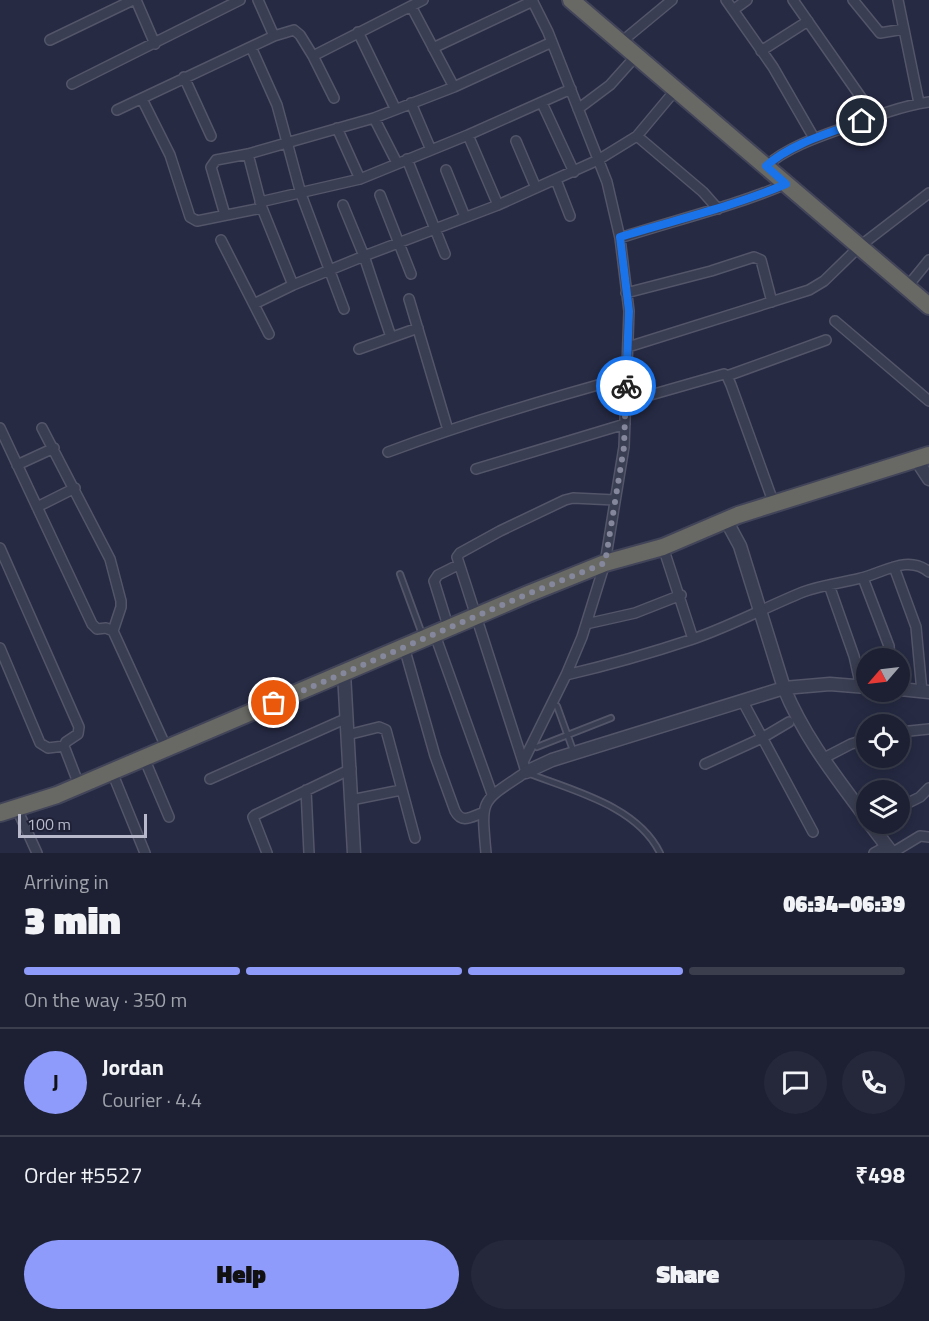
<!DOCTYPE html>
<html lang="en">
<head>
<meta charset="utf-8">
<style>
  body { margin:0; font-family:"Titillium Web",sans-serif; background:#25283a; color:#f1f3f6; height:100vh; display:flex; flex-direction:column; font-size:22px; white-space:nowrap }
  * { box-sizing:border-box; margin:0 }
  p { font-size:20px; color:#a0a3ac }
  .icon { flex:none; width:33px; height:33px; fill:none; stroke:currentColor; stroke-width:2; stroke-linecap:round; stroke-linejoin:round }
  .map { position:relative; height:853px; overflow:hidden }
  .sheet { display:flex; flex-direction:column; background:#1c2032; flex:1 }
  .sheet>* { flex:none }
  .needle { width:39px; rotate:242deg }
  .fabs { position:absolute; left:856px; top:648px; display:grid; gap:12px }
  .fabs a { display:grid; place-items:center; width:54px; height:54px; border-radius:50%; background:#1c2032; box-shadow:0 3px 15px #0003,0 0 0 2px #3a3e4d; font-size:30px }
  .scale { position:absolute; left:18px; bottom:15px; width:129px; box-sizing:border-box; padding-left:6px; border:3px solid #b8bacc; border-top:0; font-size:16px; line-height:21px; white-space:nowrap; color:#b8bacc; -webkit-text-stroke:4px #1f2237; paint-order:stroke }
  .pin { position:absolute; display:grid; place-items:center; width:51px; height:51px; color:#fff; margin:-26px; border:3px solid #fff; border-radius:50%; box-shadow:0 2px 6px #0007 }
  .courier { position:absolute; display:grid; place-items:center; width:60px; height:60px; margin:-30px; border:4px solid #1a73e8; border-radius:50%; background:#fff; color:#222; box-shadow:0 2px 8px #0007 }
  .headline em { font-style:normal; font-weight:800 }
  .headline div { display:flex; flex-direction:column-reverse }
  .headline { display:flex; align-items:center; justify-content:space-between; height:102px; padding:0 24px }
  h1 { font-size:39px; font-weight:800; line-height:45px }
  .bar { display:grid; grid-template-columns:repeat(4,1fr); gap:9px 6px; align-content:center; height:72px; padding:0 24px }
  .bar i { height:8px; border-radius:4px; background:#3a3e4d }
  .bar .selected { background:#8f9bfa }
  .bar p { grid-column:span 4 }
  .line { display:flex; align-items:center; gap:15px; padding:0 24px; border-top:2px solid #3a3e4d }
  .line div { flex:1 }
  .round { display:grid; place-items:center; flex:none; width:63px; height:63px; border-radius:32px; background:#25283a }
  .action { display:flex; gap:12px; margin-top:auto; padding:12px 24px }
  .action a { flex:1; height:69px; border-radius:36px; background:#8f9bfa; color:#111; font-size:24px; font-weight:800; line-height:69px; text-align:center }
  .action a+a { background:#25283a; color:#f1f3f6 }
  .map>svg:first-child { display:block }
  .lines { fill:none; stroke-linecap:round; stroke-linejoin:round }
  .service-casing { stroke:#535569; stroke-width:8 }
  .minor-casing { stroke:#535569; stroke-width:12 }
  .tertiary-casing { stroke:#535569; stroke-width:15 }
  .trunk-casing { stroke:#424559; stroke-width:20 }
  .service { stroke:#3a3e52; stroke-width:4.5 }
  .minor { stroke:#3a3e52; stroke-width:9 }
  .tertiary { stroke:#3a3e52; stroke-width:12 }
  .trunk { stroke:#686864; stroke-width:16 }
  .done { stroke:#85889c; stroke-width:6; stroke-dasharray:0 10.8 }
  .route { stroke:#1a73e8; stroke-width:8 }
</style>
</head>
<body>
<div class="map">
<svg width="929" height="853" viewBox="0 0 929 853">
  <rect width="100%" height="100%" fill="#262a43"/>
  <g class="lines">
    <g class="service-casing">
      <path id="service" d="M 400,574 L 422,634
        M 557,706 L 574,753
        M 537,747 L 611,718
        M 530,774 C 575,791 638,807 660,853"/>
    </g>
    <g class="minor-casing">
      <path id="minor" d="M 136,0 L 155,44
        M 258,0 L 274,36
        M 726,0 L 773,67 L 814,138
        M 793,0 L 874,116
        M 853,0 L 880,33 L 904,29
        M 898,0 L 919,103
        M 411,6 L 454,87
        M 733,10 L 747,0
        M 358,32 L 395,108
        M 50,40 L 133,0
        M 620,43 L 672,0
        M 251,47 L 277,105 L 301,194 L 344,309
        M 433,48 L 533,1
        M 761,51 L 808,21
        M 313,56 L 334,98
        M 184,77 L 211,136
        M 72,84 L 240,0
        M 142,99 L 170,155 L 190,217 L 197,221 L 262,208
        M 411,103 L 431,150
        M 542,103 L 574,172
        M 578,109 L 610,85 L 636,56
        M 117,110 L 274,36 L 294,30 L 300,35 L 313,56 L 423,0
        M 374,118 L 397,163
        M 337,128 L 360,179
        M 468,135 L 498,205
        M 637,136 L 703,192 L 718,209
        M 516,141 L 536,188
        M 248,154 L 262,208 L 293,285
        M 407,159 L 445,254
        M 766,166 C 789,146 821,136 849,126 C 875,116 902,106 929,102
        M 446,170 L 465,217
        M 556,180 L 570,216
        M 380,195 L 411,274
        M 260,202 L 360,179 L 468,135 L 571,89
        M 343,205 L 364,256 L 391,337
        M 225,215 L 211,167 L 216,160 L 248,154 L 374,118 L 454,87 L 552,42
        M 620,238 C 675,220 732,207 786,184
        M 221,240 L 269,334
        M 907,287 L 929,260
        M 626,293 L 711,271 L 754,257 L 761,260 L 772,302
        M 409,299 L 448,430
        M 254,304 L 293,285 L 364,256 L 498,205 L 598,160 L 637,136 L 678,87
        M 835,321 L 929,401
        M 628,347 L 809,290 L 824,281 L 860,246 L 929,193
        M 359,349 L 418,328
        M 727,376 L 826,340
        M 626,402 L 724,374 L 727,376 L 731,385 L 774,504
        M 0,428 L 92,624 L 97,629 L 106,628 L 113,631 L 167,749
        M 42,428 L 110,559 L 121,601 L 121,607 L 113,631
        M 388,452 C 466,423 546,399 627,377
        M 17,465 L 54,448
        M 476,469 L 625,424
        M 37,507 L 75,488
        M 663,547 L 693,639
        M 0,548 L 79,727 L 78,734 L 66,742 L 64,746 L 79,785
        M 894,567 L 916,627 L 922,692
        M 863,578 L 889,646 L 890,658
        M 829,585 L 854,656 L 861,687
        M 586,624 L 635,613 L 681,595
        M 449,629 L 434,581 L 438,575 L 458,565
        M 435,635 L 492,794
        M 404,647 L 435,756 L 455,811 C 462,824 471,817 482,813
        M 0,648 L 40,743 L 48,748 L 64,746
        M 566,675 C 609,665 651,653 693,639 C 731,626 766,607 803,592 C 821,585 842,583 861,578 C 883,573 908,554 929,572
        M 742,700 L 813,832
        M 900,732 L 929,729
        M 347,735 L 379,727 L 386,730 L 415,838
        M 144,758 L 169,817
        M 822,759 L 851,744 L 867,739
        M 523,762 L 457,557 L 460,553 L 500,531 L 565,500 L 573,498 L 615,500
        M 705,764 L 762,738 L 789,722
        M 112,772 L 145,853
        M 210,779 L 345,719
        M 306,790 L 309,853
        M 351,800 L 401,790
        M 900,807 L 920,797 L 929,788
        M 17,809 L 37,853
        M 267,853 L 253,817 L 255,815 L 351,769
        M 486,853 C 481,797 480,803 526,772 L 523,762 L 566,675 L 582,637 L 605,563 L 624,447 L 629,311 L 620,238 L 607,182 L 548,32 L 532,0
        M 874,853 L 887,846
        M 892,853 L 920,836 L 929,837"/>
    </g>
    <g class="tertiary-casing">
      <path id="tertiary" d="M 916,459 L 929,479
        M 726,520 L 740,546 L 784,688 L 830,684 L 867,687
        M 344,673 L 354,853
        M 900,689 L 929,692
        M 526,772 L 552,760 L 784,688 C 804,737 836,777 867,819
        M 870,824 L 892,853"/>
    </g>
    <g class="trunk-casing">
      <path id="trunk" d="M 571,0 L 929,306
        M 0,813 L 57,795 L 528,594 L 605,563 L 663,547 L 738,515 L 929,455"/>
    </g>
    <use href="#service" class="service"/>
    <use href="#minor" class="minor"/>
    <use href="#tertiary" class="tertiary"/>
    <use href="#trunk" class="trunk"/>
  </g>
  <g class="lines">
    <path class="done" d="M 274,703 L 528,594 L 605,563 L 624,447 L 626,386"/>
    <path class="route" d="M 626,386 L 629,311 L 620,237 C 675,220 732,207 786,184 L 766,166 C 792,143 830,133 862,121"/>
  </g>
</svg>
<div class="fabs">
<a><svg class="needle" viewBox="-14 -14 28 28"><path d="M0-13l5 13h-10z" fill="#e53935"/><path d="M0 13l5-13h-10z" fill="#a0a3ac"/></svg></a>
<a><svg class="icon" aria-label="locate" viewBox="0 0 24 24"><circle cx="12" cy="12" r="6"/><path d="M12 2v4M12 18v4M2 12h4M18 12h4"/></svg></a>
<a><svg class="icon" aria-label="layers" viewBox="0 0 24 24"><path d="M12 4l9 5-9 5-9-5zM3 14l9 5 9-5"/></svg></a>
</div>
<div class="scale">100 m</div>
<div class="pin" style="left:274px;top:703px;background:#ea580c"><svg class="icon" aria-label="bag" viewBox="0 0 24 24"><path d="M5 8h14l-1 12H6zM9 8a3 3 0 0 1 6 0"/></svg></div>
<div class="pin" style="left:862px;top:121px;background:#1f2937"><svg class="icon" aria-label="home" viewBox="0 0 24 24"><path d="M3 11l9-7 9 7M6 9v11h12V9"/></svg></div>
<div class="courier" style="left:626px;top:386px"><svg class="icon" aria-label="bike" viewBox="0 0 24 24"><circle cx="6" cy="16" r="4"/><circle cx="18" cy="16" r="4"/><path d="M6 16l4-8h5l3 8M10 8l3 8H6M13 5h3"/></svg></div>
</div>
<section class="sheet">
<div class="headline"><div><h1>3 min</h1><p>Arriving in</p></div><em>06:34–06:39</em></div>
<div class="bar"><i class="selected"></i><i class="selected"></i><i class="selected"></i><i></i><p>On the way · 350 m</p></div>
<div class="line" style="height:108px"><b class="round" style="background:#8f9bfa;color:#111">J</b><div><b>Jordan</b><p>Courier · 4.4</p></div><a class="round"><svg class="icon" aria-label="chat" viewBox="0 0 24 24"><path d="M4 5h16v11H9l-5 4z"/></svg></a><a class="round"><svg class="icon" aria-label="phone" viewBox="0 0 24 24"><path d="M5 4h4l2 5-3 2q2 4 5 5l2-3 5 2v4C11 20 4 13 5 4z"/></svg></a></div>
<div class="line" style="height:78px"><div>Order #5527</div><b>₹498</b></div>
<div class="action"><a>Help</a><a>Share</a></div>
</section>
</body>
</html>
